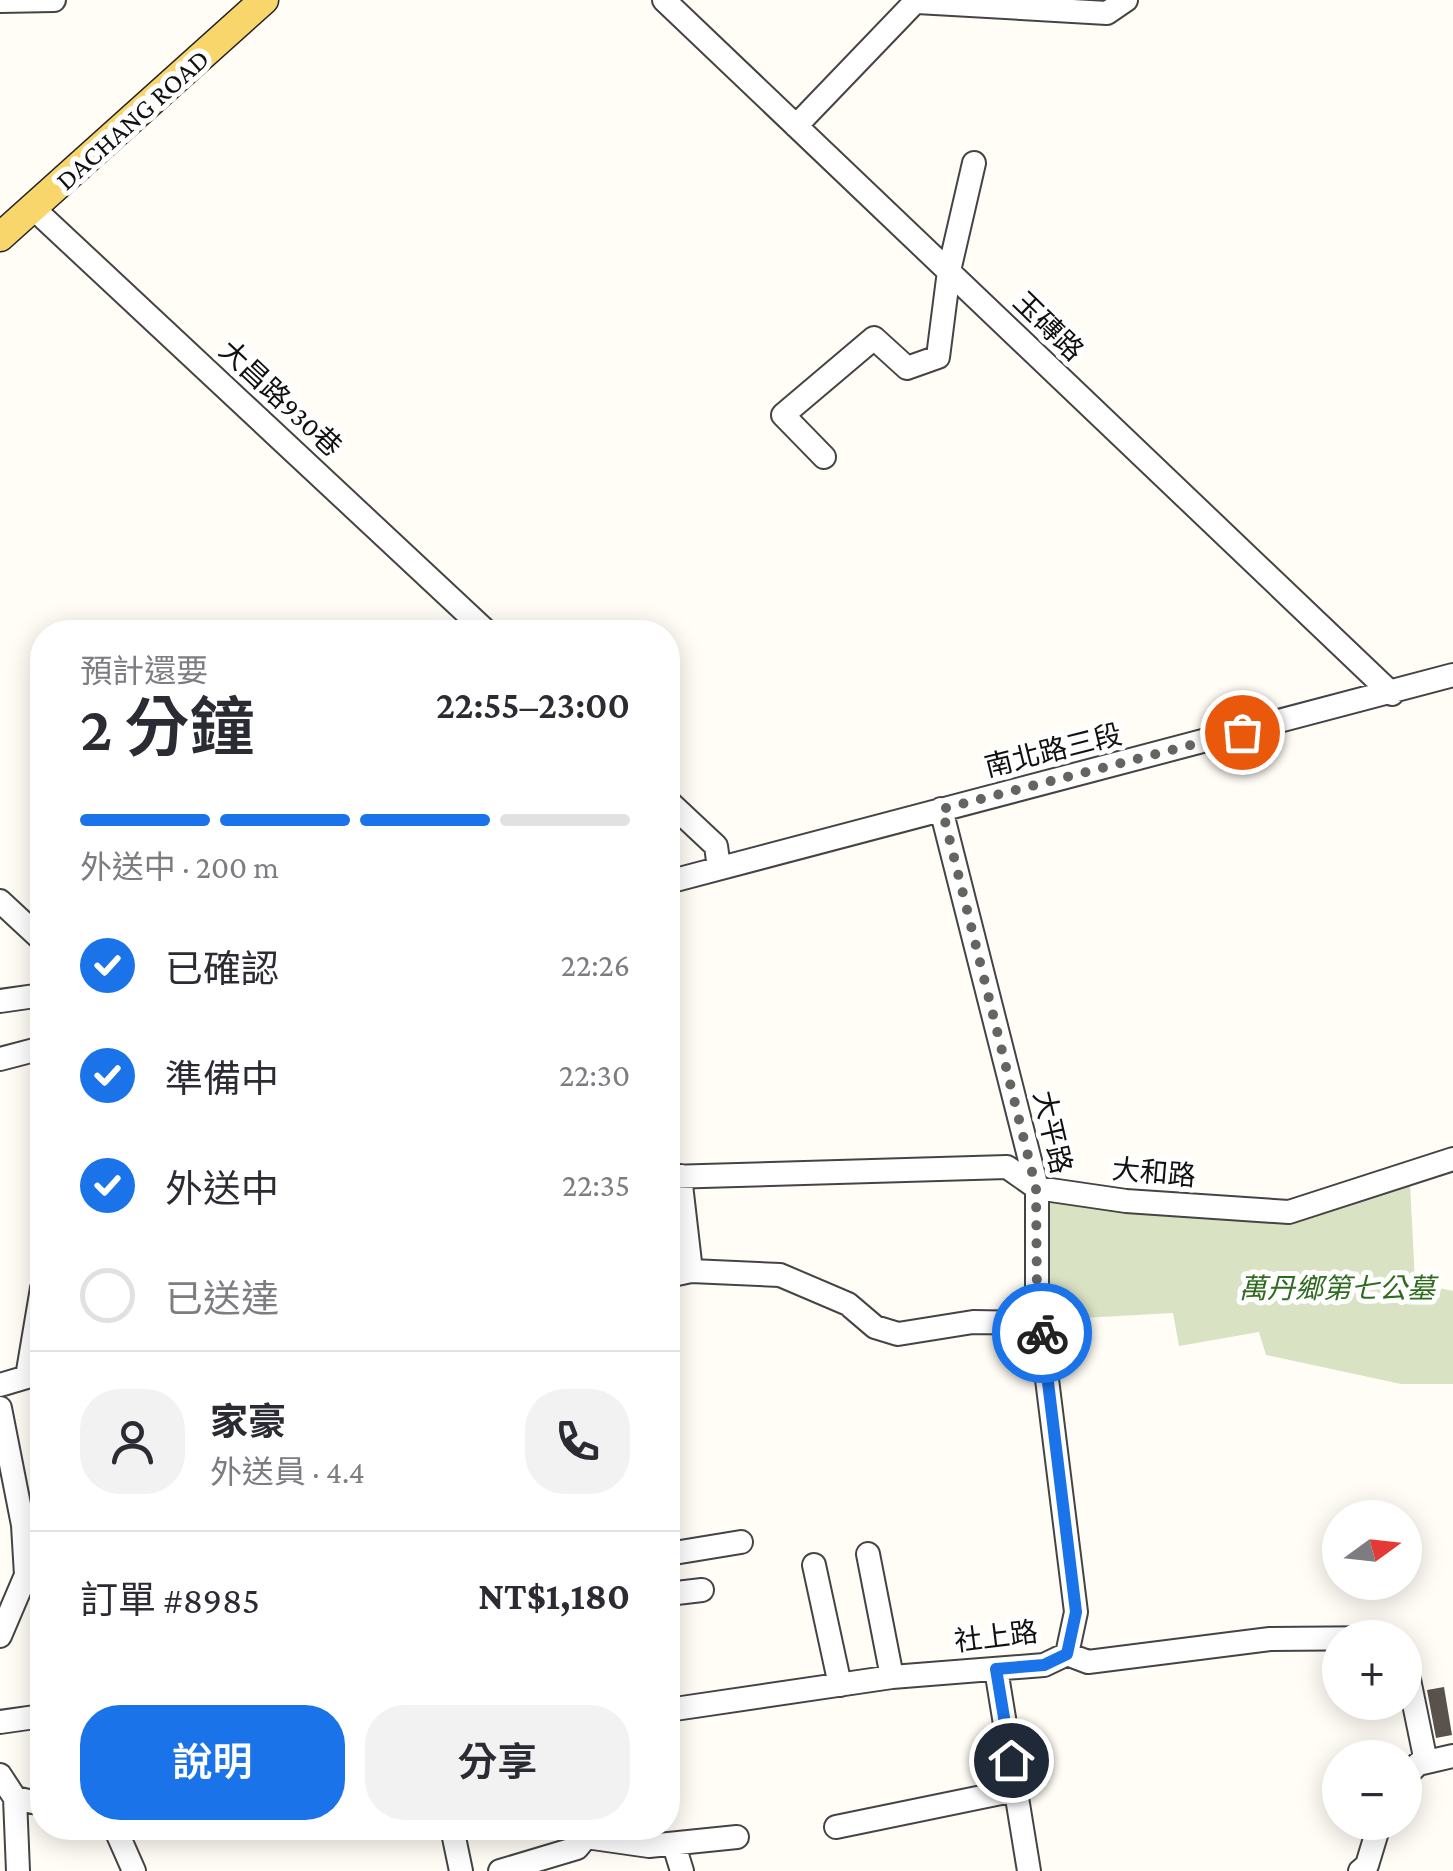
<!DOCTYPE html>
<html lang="zh-TW">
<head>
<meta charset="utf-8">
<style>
  body { margin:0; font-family:"Crimson Pro","Noto Sans TC",serif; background:#f2f2f3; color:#2b2b33; height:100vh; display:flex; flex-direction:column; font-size:38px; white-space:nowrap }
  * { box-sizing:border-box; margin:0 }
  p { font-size:32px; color:#7c7c81 }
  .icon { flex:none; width:55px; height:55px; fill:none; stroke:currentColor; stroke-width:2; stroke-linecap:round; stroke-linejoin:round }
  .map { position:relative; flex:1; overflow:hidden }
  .panel { position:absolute; left:30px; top:620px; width:650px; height:1220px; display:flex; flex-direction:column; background:#fff; border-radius:40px; box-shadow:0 5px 25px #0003 }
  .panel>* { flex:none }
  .needle { width:65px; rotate:75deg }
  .buttons { position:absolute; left:1322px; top:1500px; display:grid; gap:20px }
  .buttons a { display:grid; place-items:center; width:100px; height:100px; border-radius:50%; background:#fff; box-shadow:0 5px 25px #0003; font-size:50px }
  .pin { position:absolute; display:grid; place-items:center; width:85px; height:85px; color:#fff; margin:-42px; border:5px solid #fff; border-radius:50%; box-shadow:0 2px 10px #0007 }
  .courier { position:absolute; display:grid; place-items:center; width:100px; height:100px; margin:-50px; border:8px solid #1a73e8; border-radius:50%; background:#fff; color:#222; box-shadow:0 2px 12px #0007 }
  .summary em { font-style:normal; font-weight:600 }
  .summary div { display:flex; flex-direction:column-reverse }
  .summary { display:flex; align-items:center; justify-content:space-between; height:170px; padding:0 50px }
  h1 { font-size:65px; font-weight:600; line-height:75px }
  .bar { display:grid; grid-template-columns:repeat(4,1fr); gap:15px 10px; align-content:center; height:120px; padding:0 50px }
  .bar i { height:12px; border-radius:8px; background:#e1e1e2 }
  .bar .on { background:#1a73e8 }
  .bar p { grid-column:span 4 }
  .line { display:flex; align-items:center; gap:25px; padding:0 50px; border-top:2px solid #e1e1e2 }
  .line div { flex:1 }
  .round { display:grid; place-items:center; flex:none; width:105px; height:105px; border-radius:40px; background:#f2f2f3 }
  ol { padding:0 50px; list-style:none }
  li { display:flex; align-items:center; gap:30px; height:110px }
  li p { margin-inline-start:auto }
  li .icon { padding:10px; border-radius:50%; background:#1a73e8; color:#fff; stroke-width:4 }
  li:last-child { color:#7c7c81 }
  li i { width:55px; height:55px; border:5px solid #e1e1e2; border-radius:50% }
  .cta { display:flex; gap:20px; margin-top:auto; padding:20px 50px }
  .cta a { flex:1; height:115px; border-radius:40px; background:#1a73e8; color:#fff; font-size:40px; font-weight:600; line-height:115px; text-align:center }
  .cta a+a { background:#f2f2f3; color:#2b2b33 }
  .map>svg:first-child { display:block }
  .cemetery { fill:#d9e3c4 }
  .building { fill:#5a524d }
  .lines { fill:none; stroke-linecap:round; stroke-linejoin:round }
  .minor-casing { stroke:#444; stroke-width:26 }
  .major-casing { stroke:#222; stroke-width:31 }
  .minor { stroke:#fff; stroke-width:22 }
  .major { stroke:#f9d66b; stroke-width:28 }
  .done { stroke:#646461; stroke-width:10; stroke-dasharray:0 18 }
  .route { stroke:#1a73e8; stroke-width:12 }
  .labels { text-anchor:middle; stroke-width:10; stroke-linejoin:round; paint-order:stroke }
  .street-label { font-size:28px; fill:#111; stroke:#fff }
  .park-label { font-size:28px; font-style:italic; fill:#2f6b1f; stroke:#fff }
</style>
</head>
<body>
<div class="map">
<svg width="1453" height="1871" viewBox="0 0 1453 1871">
  <rect width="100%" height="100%" fill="#fffdf5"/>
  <path class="cemetery" d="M 1410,1183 L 1415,1283 L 1453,1291 L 1453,1384 L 1401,1384 L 1266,1355 L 1259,1332 L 1179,1346 L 1173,1313 L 1047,1320 L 1046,1196 L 1289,1221 Z"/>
  <path class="building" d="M 1444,1687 L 1452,1735 L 1436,1738 L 1427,1690 Z"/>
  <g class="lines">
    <g class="minor-casing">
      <path id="minor" d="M 664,0 L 1392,694
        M 0,1 L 54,0
        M 917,2 L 1107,13 L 1126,0
        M 796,126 L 917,0
        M 33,208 L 487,632
        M 824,457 L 783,415 L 874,338 L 907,368 L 938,357 L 949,271 L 974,163
        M 668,801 L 716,846 L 719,868
        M 941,809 L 1037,1188 L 1037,1299 L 1076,1612 L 1067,1654
        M 668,882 L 1453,675
        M 0,901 L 42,940
        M 0,1001 L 42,995
        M 0,1059 L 42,1048
        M 680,1176 L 691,1271
        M 668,1177 L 1007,1167 L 1037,1188 L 1126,1201 L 1289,1212 L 1453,1159
        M 668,1276 L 691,1271 L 780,1275 L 848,1304 L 875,1327 L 898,1334 L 973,1322 L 1040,1323
        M 0,1385 L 27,1377 L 42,1288
        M 0,1408 L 23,1525 L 26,1575 L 0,1636
        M 668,1554 L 741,1542
        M 868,1554 L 892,1677
        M 814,1565 L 840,1685
        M 668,1594 L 702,1590
        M 1405,1660 L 1426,1762
        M 996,1669 L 1029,1871
        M 668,1710 L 892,1677 L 1044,1665 L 1067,1654 L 1088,1662 L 1270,1639 L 1390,1638
        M 0,1722 L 42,1716
        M 0,1775 L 15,1798 L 42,1804
        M 1405,1777 L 1418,1764 L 1453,1756
        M 15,1798 L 18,1871
        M 836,1827 L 1016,1790
        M 115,1828 L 134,1871
        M 452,1828 L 461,1871
        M 586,1837 L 649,1846 L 737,1837
        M 674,1845 L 682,1871
        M 500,1871 L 577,1848 L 586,1837 L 585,1828
        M 1360,1871 L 1367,1865 L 1380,1822"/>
    </g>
    <g class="major-casing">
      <path id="major" d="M 0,237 L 264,0"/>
    </g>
    <use href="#minor" class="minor"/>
    <use href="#major" class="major"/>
  </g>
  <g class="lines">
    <path class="done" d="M 1042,1333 L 1037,1299 L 1036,1188 L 942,809 L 1242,732"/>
    <path class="route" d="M 1011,1760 L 996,1669 L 1044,1665 L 1067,1654 L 1076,1612 L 1042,1333"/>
  </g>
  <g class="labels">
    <g class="street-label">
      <text transform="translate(132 119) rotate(-42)" y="10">DACHANG ROAD</text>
      <text transform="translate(1049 326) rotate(44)" y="10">玉磚路</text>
      <text transform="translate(281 398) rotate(43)" y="10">大昌路930巷</text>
      <text transform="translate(1053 750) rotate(-14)" y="10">南北路三段</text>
      <text transform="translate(1053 1132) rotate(77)" y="10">大平路</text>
      <text transform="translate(1154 1172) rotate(5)" y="10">大和路</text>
      <text transform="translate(996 1636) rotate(-7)" y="10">社上路</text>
    </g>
    <g class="park-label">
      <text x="1337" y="1298">萬丹鄉第七公墓</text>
    </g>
  </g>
</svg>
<div class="buttons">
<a><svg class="needle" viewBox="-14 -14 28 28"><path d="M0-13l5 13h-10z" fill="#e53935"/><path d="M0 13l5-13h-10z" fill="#7c7c81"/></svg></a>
<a>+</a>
<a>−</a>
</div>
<div class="pin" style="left:1242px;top:732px;background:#ea580c"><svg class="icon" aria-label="bag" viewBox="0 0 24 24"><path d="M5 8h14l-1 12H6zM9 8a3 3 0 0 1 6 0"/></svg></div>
<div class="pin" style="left:1011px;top:1760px;background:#1f2937"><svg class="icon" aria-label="home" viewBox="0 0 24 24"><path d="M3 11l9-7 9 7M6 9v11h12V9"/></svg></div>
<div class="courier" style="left:1042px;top:1333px"><svg class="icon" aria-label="bike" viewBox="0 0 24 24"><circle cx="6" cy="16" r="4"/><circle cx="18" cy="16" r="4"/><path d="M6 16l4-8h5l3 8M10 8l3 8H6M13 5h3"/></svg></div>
<section class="panel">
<div class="summary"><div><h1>2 分鐘</h1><p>預計還要</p></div><em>22:55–23:00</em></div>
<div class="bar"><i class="on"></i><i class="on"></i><i class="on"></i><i></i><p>外送中 · 200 m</p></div>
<ol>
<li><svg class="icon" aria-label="check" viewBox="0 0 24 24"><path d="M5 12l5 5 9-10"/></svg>已確認<p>22:26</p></li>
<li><svg class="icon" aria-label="check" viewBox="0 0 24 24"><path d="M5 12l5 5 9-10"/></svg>準備中<p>22:30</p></li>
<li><svg class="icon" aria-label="check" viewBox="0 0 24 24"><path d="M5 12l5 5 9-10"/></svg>外送中<p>22:35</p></li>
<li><i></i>已送達</li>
</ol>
<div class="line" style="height:180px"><a class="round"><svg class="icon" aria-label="person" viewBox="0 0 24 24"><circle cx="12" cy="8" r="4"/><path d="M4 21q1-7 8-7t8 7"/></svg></a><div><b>家豪</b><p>外送員 · 4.4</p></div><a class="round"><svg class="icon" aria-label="phone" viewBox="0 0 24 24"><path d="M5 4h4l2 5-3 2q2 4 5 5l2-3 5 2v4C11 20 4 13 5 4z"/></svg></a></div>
<div class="line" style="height:130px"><div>訂單 #8985</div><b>NT$1,180</b></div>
<div class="cta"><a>說明</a><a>分享</a></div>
</section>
</div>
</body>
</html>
